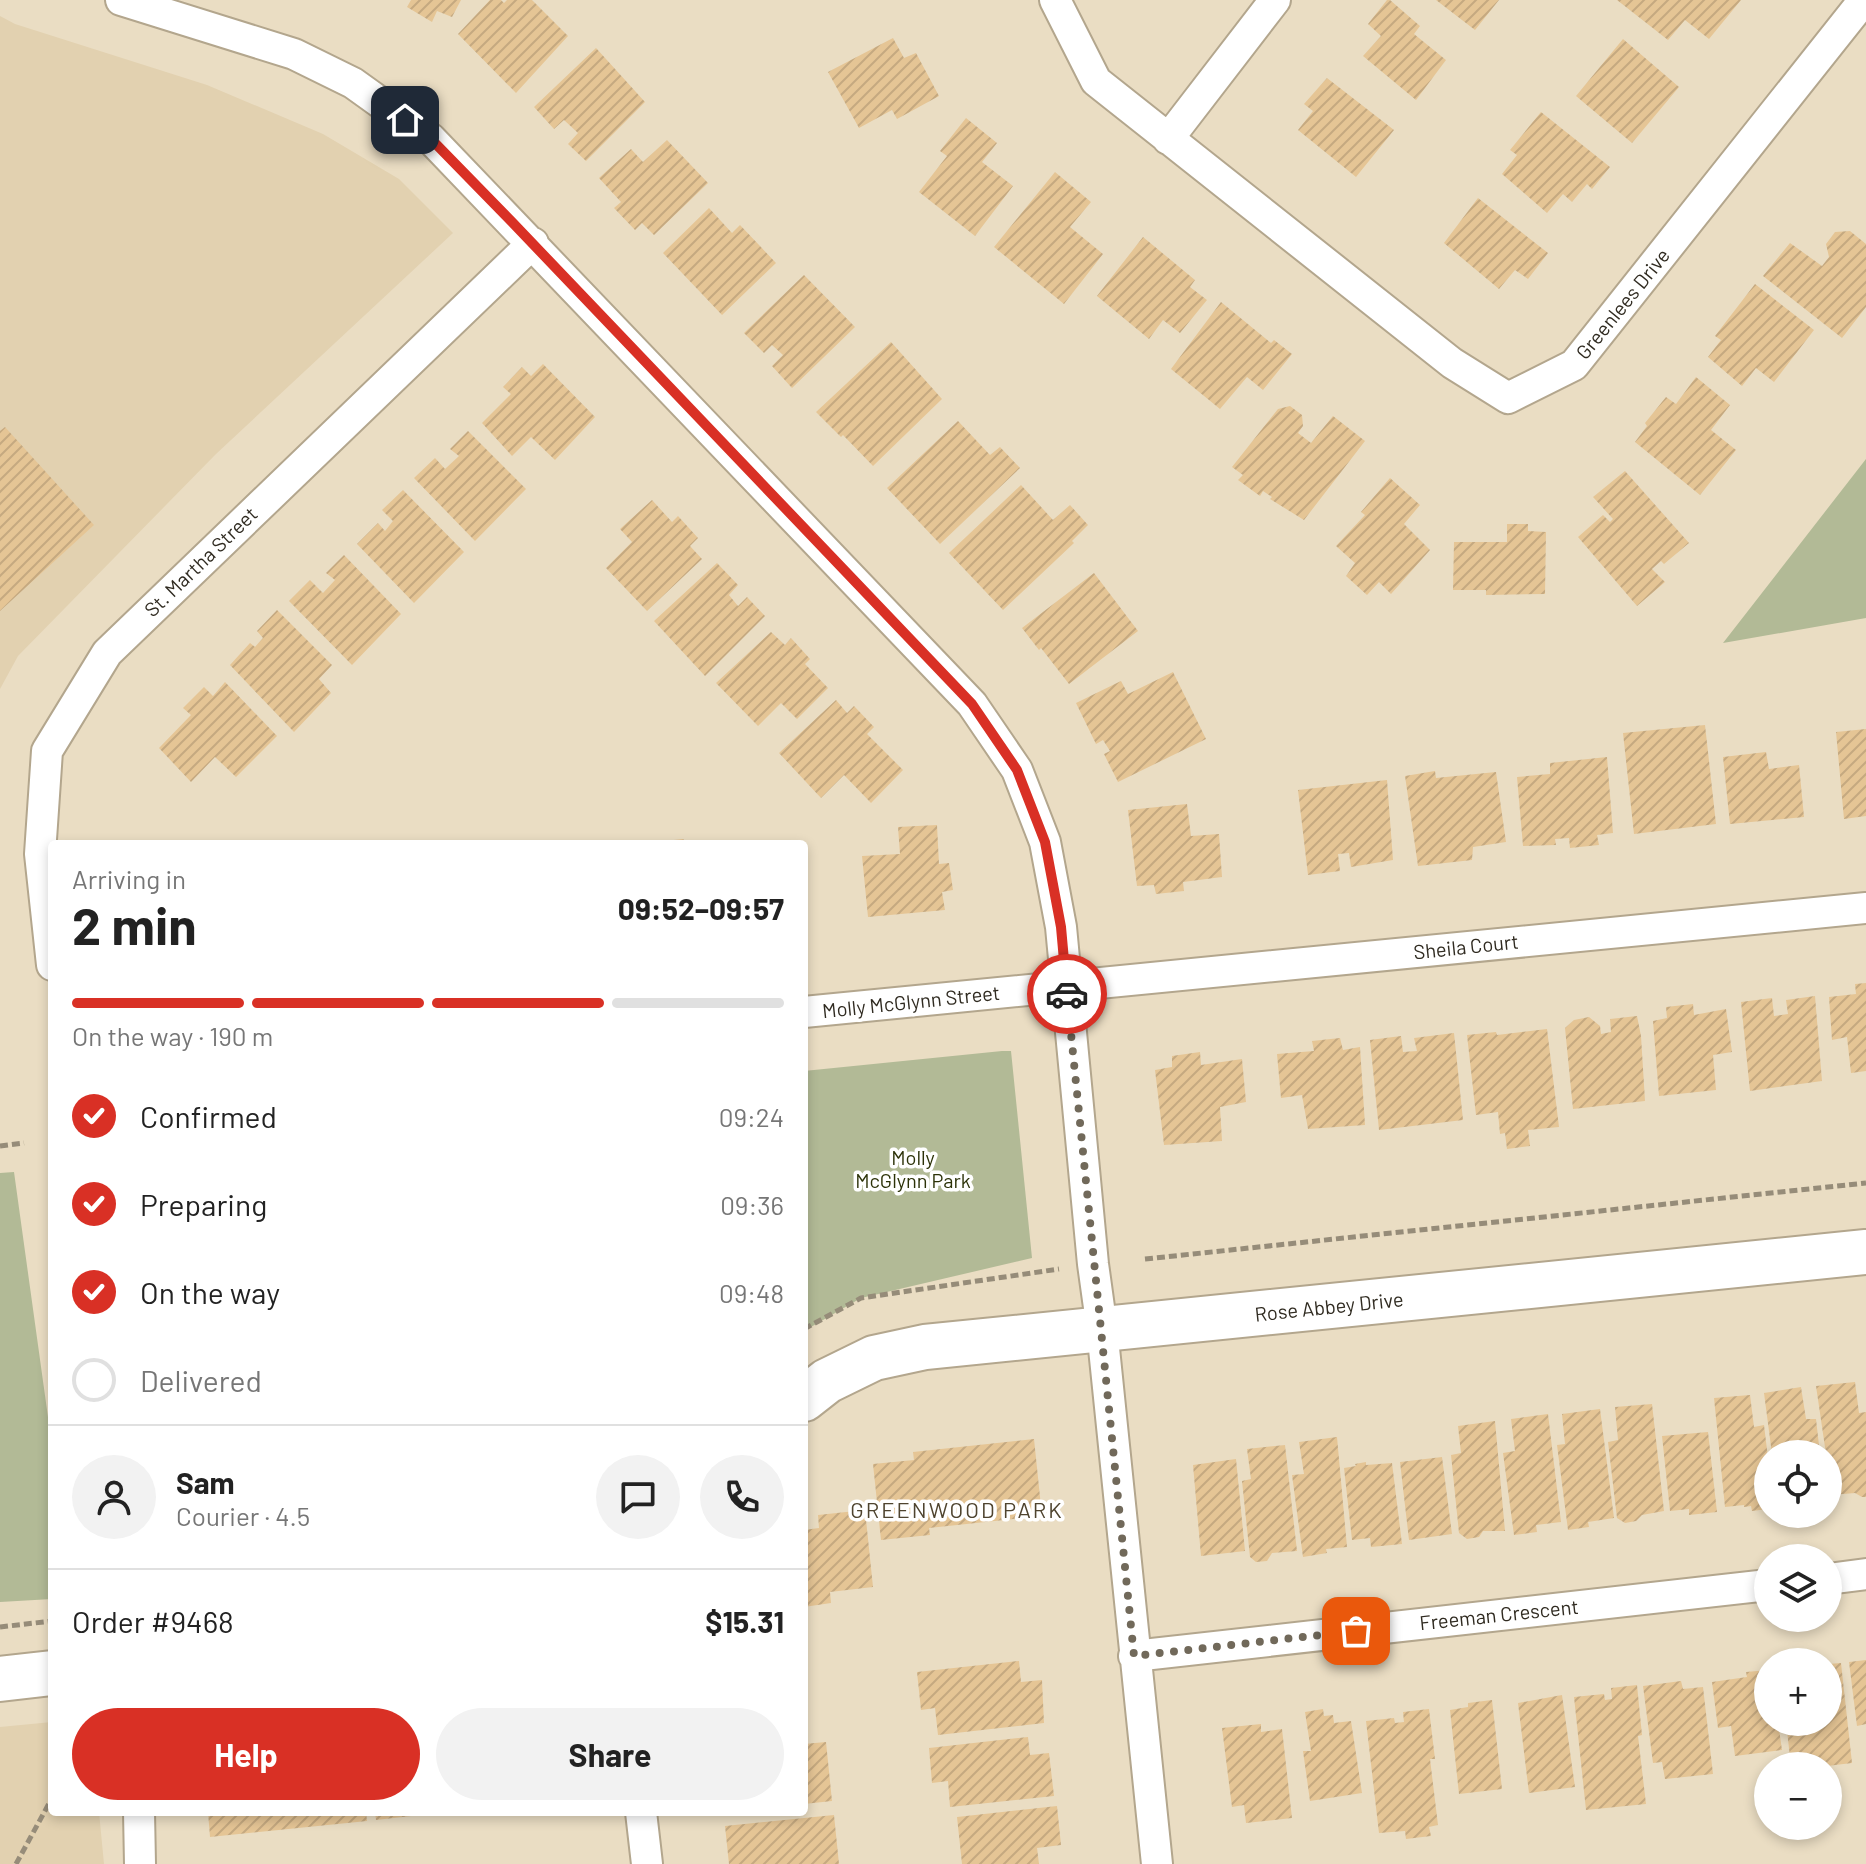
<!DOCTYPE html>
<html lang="en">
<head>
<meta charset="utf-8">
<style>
  body { margin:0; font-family:Barlow,sans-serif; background:#f2f2f2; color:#222; height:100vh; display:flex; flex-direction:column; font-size:30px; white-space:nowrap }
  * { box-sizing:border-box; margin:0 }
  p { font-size:26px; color:#767676 }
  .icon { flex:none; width:44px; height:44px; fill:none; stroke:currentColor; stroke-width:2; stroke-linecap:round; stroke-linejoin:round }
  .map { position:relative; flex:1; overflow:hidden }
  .drawer { position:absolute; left:48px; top:840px; width:760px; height:976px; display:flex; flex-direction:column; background:#fff; border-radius:8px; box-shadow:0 4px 12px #0003 }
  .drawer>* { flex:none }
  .controls { position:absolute; left:1754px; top:1440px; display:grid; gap:16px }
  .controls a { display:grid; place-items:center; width:88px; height:88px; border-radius:50%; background:#fff; box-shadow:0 4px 12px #0003; font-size:40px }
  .pin { position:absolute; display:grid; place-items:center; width:68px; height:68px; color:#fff; margin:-34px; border-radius:16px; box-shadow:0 4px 12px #0006 }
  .courier { position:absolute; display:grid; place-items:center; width:80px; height:80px; margin:-40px; border:6px solid #d93025; border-radius:50%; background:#fff; color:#222; box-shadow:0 2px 10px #0007 }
  .summary em { font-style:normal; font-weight:700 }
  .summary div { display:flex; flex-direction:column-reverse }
  .summary { display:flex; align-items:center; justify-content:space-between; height:136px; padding:0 24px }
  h1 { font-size:52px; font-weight:700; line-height:60px }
  .bar { display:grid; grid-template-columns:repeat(4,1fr); gap:12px 8px; align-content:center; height:96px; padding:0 24px }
  .bar i { height:10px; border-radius:6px; background:#e0e0e0 }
  .bar .selected { background:#d93025 }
  .bar p { grid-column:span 4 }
  .line { display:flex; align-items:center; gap:20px; padding:0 24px; border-top:2px solid #e0e0e0 }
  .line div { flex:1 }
  .round { display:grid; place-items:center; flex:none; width:84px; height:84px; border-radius:42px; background:#f2f2f2 }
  ol { padding:0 24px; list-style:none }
  li { display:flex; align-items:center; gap:24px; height:88px }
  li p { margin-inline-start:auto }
  li .icon { padding:8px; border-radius:50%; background:#d93025; color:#fff; stroke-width:4 }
  li:last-child { color:#767676 }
  li i { width:44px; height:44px; border:4px solid #e0e0e0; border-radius:50% }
  .cta { display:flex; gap:16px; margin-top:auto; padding:16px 24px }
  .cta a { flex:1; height:92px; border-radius:48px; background:#d93025; color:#fff; font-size:32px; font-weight:700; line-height:92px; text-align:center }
  .cta a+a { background:#f2f2f2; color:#222 }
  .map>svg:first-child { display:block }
  .built { fill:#e2d1b0 }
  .green { fill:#b2ba96 }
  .building { fill:url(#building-hatch) }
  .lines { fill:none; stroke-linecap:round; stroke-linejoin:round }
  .street-casing { stroke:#b3a68d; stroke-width:34 }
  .secondary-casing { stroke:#b3a68d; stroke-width:48 }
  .path { stroke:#968c79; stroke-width:5; stroke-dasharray:8 4; stroke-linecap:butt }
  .street { stroke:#fff; stroke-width:30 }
  .secondary { stroke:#fff; stroke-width:44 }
  .done { stroke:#71695a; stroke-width:8; stroke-dasharray:0 14.4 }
  .route { stroke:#d93025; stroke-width:10 }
  .labels { text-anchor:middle; stroke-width:7; stroke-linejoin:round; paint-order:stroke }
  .street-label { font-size:20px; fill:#302b21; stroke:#fff }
  .park-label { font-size:20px; fill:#2c3208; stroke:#fff }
  .neighbourhood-label { font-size:22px; letter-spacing:2px; fill:#4f442f; stroke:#fff }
</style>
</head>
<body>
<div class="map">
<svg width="1866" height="1864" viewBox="0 0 1866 1864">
  <defs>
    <pattern id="building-hatch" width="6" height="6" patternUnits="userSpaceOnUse" patternTransform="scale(2)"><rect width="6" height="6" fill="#e5c595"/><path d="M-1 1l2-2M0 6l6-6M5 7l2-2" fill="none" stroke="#c5a980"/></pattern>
  </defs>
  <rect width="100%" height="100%" fill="#eaddc3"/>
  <path class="built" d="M 0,16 L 15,24 L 207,85 L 323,134 L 399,179 L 453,233 L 216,454 L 18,656 L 0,689 Z
    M 52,1722 L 52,1812 L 99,1812 L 104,1864 L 0,1864 L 0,1727 Z"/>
  <path class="green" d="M 1866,459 L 1866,618 L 1723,643 Z
    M 1002,1051 L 1011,1051 L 1032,1258 L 861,1298 L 804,1331 L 804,1071 Z
    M 14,1172 L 52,1446 L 52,1599 L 0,1602 L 0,1173 Z"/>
  <path class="building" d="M 411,0 L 461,0 L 452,17 L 437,11 L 432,22 L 407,7 Z
    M 490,0 L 501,0 L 504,3 L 507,0 L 532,0 L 568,36 L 516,93 L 458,34 Z
    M 1387,0 L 1390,0 L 1420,26 L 1414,34 L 1446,60 L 1416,100 L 1363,56 L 1381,36 L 1368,24 Z
    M 1436,0 L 1499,0 L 1475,30 Z
    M 1617,0 L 1741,0 L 1709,39 L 1685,20 L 1668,40 Z
    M 893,38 L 904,58 L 916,53 L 939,96 L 897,119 L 892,110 L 859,128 L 828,72 Z
    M 1623,39 L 1679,87 L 1632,143 L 1576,96 Z
    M 596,48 L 645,102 L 586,161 L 568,144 L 578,133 L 564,120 L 554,129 L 534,107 Z
    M 1327,78 L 1394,130 L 1356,177 L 1298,130 L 1313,111 L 1304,104 Z
    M 1541,112 L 1610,167 L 1592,189 L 1587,184 L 1572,202 L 1563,194 L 1547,213 L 1502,174 L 1517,155 L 1510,150 Z
    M 966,118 L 997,143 L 982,162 L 1013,186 L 975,236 L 919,192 L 947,156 L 940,151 Z
    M 667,140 L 708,183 L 654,235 L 642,223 L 635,230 L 614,208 L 621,202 L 599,178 L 631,149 L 643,162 Z
    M 1055,172 L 1091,202 L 1070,227 L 1103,254 L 1064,304 L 994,247 Z
    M 1478,198 L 1548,253 L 1528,279 L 1515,270 L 1499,289 L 1444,243 Z
    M 709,208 L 732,233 L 740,225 L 776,263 L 722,315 L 663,253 Z
    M 1850,231 L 1866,244 L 1866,307 L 1842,338 L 1763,276 L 1790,243 L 1822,266 L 1829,257 L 1826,244 L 1835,232 Z
    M 1143,237 L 1195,280 L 1190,287 L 1207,300 L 1180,333 L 1163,320 L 1149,339 L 1097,296 Z
    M 804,275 L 855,327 L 792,388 L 772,366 L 783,355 L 772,345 L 764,353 L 744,333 Z
    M 1755,284 L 1814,330 L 1774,382 L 1756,368 L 1742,386 L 1708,357 L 1721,340 L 1715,336 Z
    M 1221,302 L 1271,343 L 1274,340 L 1292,354 L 1263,390 L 1247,377 L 1220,409 L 1171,369 Z
    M 891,342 L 942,399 L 873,466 L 843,435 L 841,437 L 816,412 Z
    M 543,364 L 595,417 L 555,460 L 531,437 L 512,456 L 482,423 L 511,394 L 503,387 L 522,367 L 531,376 Z
    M 1696,377 L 1730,405 L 1711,430 L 1736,450 L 1700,495 L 1635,442 L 1647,426 L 1645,423 L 1666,397 L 1676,404 Z
    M 1290,406 L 1302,415 L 1303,426 L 1298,433 L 1311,443 L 1333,416 L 1365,441 L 1304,520 L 1270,499 L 1272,497 L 1263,491 L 1260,496 L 1238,480 L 1243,475 L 1232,467 L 1278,409 Z
    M 958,421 L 990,455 L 1000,447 L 1020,468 L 940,544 L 887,488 Z
    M 5,427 L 94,525 L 0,611 L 0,431 Z
    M 468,431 L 526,489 L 475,541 L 414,478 L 435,458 L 445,469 L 459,456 L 450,449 Z
    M 1625,471 L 1689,543 L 1664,564 L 1661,561 L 1652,569 L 1665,582 L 1637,606 L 1578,537 L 1603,515 L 1610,522 L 1613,519 L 1593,497 Z
    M 1390,478 L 1420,505 L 1404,524 L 1430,550 L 1391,594 L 1379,582 L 1367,595 L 1346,576 L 1355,563 L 1336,546 L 1365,515 L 1361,512 Z
    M 1021,485 L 1053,520 L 1070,505 L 1088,525 L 1072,541 L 1074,543 L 1003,610 L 949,553 Z
    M 403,490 L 464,552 L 414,603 L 357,544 L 378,523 L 385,531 L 393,521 L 382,510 Z
    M 652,500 L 672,522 L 678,516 L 698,538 L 690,546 L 702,559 L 647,611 L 606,568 L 632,542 L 620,529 Z
    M 1507,524 L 1528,524 L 1528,531 L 1546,532 L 1545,594 L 1486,595 L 1486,590 L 1453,590 L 1454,542 L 1507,542 Z
    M 344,555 L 401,614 L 352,665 L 289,601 L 310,580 L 323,593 L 335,580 L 326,573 Z
    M 717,563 L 738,585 L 729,595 L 738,606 L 747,597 L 765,616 L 705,676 L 654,621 Z
    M 1094,573 L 1138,631 L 1069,684 L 1041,648 L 1039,650 L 1022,628 Z
    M 277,610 L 332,665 L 319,679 L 331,693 L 294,732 L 230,665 L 250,643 L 255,647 L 263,638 L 257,631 Z
    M 771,632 L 785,645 L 791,638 L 810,659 L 805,664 L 828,688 L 797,719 L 781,703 L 758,726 L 716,683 Z
    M 1173,672 L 1206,739 L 1118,782 L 1104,754 L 1110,751 L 1103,740 L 1096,744 L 1076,703 L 1121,681 L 1128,694 Z
    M 225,682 L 277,736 L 236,777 L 215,757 L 191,782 L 159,748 L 191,715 L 183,708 L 204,687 L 213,696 Z
    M 836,700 L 847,713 L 854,706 L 874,727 L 867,734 L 903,770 L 871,803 L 844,775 L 821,798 L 779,753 Z
    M 1705,725 L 1716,824 L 1634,834 L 1623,733 Z
    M 1866,729 L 1866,816 L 1844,819 L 1836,732 Z
    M 1766,752 L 1769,769 L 1799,765 L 1804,817 L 1730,824 L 1723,757 Z
    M 1607,757 L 1613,833 L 1597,835 L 1599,845 L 1570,848 L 1569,838 L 1555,839 L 1556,845 L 1523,846 L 1517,777 L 1550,774 L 1550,763 Z
    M 1435,771 L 1436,778 L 1496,772 L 1506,842 L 1473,847 L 1472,860 L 1418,866 L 1405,776 Z
    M 1387,780 L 1393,860 L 1351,867 L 1349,853 L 1338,854 L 1340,871 L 1308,875 L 1298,790 Z
    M 1187,804 L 1191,836 L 1219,834 L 1222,877 L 1183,882 L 1184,891 L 1156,894 L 1154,885 L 1137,886 L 1128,810 Z
    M 937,825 L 939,864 L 949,863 L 953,890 L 942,892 L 945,910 L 868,917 L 862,856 L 900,854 L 898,827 Z
    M 683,839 L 688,844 L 655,844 L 655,842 Z
    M 1866,983 L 1866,1071 L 1851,1073 L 1847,1037 L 1832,1040 L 1829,997 L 1856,994 L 1855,984 Z
    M 1815,996 L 1822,1081 L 1750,1091 L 1741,1002 L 1772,998 L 1774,1016 L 1788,1014 L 1786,1000 Z
    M 1693,1004 L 1694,1015 L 1726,1009 L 1732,1052 L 1713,1055 L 1716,1090 L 1659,1096 L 1653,1021 L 1667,1018 L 1666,1007 Z
    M 1637,1016 L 1641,1036 L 1645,1101 L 1573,1109 L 1565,1028 L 1574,1020 L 1589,1017 L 1600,1026 L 1601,1034 L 1611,1032 L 1610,1019 Z
    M 1547,1029 L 1559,1127 L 1528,1130 L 1530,1146 L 1507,1149 L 1505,1133 L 1500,1134 L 1498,1112 L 1476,1115 L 1467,1035 L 1496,1032 L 1497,1035 Z
    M 1454,1033 L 1463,1120 L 1379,1130 L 1370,1040 L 1401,1036 L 1403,1052 L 1417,1051 L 1414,1038 Z
    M 1340,1038 L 1343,1050 L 1360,1047 L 1365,1125 L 1308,1129 L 1302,1095 L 1281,1098 L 1277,1054 L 1314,1051 L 1312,1041 Z
    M 1200,1052 L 1201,1065 L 1242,1059 L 1246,1102 L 1220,1107 L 1222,1141 L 1164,1145 L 1155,1070 L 1172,1067 L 1172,1056 Z
    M 1855,1382 L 1859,1413 L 1866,1412 L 1866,1497 L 1862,1497 L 1855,1493 L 1831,1495 L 1828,1454 L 1826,1454 L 1816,1386 Z
    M 1801,1387 L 1806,1419 L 1816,1419 L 1820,1454 L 1772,1454 L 1764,1393 Z
    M 1750,1395 L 1754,1427 L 1764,1425 L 1768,1458 L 1768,1509 L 1752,1511 L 1751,1506 L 1744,1507 L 1744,1505 L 1725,1507 L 1714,1398 Z
    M 1652,1404 L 1664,1511 L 1642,1515 L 1636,1521 L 1625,1523 L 1617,1518 L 1608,1442 L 1618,1440 L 1615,1407 Z
    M 1600,1409 L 1614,1518 L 1588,1522 L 1589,1527 L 1568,1530 L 1557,1445 L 1565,1444 L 1562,1414 Z
    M 1548,1414 L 1561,1522 L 1536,1525 L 1537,1532 L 1514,1535 L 1503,1453 L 1515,1451 L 1511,1419 Z
    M 1495,1421 L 1505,1531 L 1483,1531 L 1479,1537 L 1467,1539 L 1459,1533 L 1451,1455 L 1461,1453 L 1458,1426 Z
    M 1708,1432 L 1717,1512 L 1689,1515 L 1689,1509 L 1670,1511 L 1662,1436 Z
    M 1337,1437 L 1347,1547 L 1326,1549 L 1327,1553 L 1303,1557 L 1292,1475 L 1304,1474 L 1299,1442 Z
    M 1034,1439 L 1042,1516 L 929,1528 L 930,1535 L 881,1540 L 873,1464 L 914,1460 L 913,1452 Z
    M 1285,1445 L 1297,1551 L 1272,1553 L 1267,1561 L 1256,1562 L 1250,1557 L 1242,1481 L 1251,1479 L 1247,1449 Z
    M 1442,1457 L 1452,1534 L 1409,1540 L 1400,1462 Z
    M 1236,1459 L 1245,1551 L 1201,1556 L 1193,1465 Z
    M 1366,1462 L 1366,1465 L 1392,1463 L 1402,1544 L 1371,1547 L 1370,1538 L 1352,1540 L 1344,1468 L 1356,1466 L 1355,1464 Z
    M 865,1510 L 873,1587 L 830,1592 L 831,1603 L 804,1607 L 804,1530 L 819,1528 L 818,1515 Z
    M 1866,1660 L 1866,1724 L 1857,1726 L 1849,1662 Z
    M 1019,1661 L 1021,1682 L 1042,1680 L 1044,1723 L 938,1735 L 935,1708 L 921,1710 L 917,1672 Z
    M 1841,1663 L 1852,1763 L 1827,1766 L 1791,1766 L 1786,1722 L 1828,1722 L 1828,1664 Z
    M 1768,1670 L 1768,1722 L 1778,1722 L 1782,1750 L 1735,1756 L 1731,1726 L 1718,1728 L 1712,1682 L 1747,1677 L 1746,1672 Z
    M 1681,1681 L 1683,1689 L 1703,1687 L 1713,1774 L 1665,1779 L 1662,1762 L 1653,1763 L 1643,1686 Z
    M 1637,1685 L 1642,1735 L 1638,1736 L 1646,1804 L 1586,1810 L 1574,1697 L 1604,1694 L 1605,1700 L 1612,1699 L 1611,1688 Z
    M 1562,1695 L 1575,1787 L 1529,1793 L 1518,1703 Z
    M 1492,1700 L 1502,1789 L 1459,1794 L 1450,1710 L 1468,1707 L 1468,1703 Z
    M 1323,1709 L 1324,1716 L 1333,1715 L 1334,1723 L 1351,1721 L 1362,1793 L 1310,1801 L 1303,1751 L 1311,1751 L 1305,1712 Z
    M 1429,1709 L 1435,1759 L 1430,1759 L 1438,1825 L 1429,1827 L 1431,1836 L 1406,1839 L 1405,1831 L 1379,1833 L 1366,1721 L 1394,1718 L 1395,1723 L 1404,1722 L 1403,1712 Z
    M 1261,1724 L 1261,1732 L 1282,1729 L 1292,1818 L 1246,1823 L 1244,1805 L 1232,1807 L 1222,1728 Z
    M 1028,1737 L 1030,1755 L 1049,1753 L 1054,1796 L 950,1807 L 948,1781 L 932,1783 L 929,1748 Z
    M 826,1742 L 832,1801 L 804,1804 L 804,1744 Z
    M 1057,1806 L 1061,1845 L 1037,1848 L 1039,1864 L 962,1864 L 957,1817 Z
    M 208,1812 L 366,1812 L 367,1821 L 210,1837 Z
    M 375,1812 L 429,1812 L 429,1814 L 376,1820 Z
    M 834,1815 L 839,1864 L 729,1864 L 725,1826 Z"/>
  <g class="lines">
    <g class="street-casing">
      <path id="street" d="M 121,0 L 294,54 L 353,83 L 431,139 L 972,704 L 1017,770 L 1045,842 L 1061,927 L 1093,1264 L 1102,1329 L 1157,1864
        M 1055,0 L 1096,81 L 1452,363 L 1508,398 L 1574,365 L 1864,0
        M 1168,139 L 1275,0
        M 52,965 L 40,854 L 47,751 L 107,653 L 533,243
        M 804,1012 L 1866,908
        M 1828,1579 L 1866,1574
        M 1134,1656 L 1768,1585
        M 139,1812 L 140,1864
        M 641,1812 L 647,1864"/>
    </g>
    <g class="secondary-casing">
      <path id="secondary" d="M 804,1399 L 827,1381 L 874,1358 L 925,1347 L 1866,1252
        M 0,1679 L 52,1673"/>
    </g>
    <path class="path" d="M 0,1146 L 24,1143
      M 1145,1259 L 1866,1183
      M 804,1329 L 861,1298 L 1059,1269
      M 0,1627 L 52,1621
      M 16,1864 L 52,1798"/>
    <use href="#street" class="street"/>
    <use href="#secondary" class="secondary"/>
  </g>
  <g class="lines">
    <path class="done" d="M 1067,994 L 1134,1656 L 1356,1631"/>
    <path class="route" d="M 405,120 L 431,139 L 512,222 L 972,704 L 1017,770 L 1045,842 L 1061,927 L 1067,994"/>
  </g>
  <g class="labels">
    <g class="street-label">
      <text transform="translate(1623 304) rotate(-51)" y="7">Greenlees Drive</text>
      <text transform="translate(201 562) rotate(-44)" y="7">St. Martha Street</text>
      <text transform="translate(1466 947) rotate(-6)" y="7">Sheila Court</text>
      <text transform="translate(911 1002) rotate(-6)" y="7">Molly McGlynn Street</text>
      <text transform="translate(1329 1307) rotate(-6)" y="7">Rose Abbey Drive</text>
      <text transform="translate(1499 1615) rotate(-6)" y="7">Freeman Crescent</text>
    </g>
    <g class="park-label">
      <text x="913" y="1165">Molly<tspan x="913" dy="23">McGlynn Park</tspan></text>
    </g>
    <g class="neighbourhood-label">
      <text x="957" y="1518">GREENWOOD PARK</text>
    </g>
  </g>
</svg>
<div class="controls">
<a><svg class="icon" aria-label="locate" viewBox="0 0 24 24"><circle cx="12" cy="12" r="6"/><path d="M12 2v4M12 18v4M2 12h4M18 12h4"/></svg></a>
<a><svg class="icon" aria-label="layers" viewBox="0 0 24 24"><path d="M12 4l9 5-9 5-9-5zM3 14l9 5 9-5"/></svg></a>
<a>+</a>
<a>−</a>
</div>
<div class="pin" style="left:1356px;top:1631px;background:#ea580c"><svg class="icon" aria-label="bag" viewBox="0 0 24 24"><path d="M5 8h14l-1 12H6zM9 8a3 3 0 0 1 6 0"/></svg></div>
<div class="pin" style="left:405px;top:120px;background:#1f2937"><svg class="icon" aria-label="home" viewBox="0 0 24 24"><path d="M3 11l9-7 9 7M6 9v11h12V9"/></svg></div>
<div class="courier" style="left:1067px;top:994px"><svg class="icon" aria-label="car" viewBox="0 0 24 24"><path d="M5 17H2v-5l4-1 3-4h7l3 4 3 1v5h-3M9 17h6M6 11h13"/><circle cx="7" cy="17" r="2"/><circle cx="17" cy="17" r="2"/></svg></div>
<section class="drawer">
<div class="summary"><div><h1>2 min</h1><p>Arriving in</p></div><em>09:52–09:57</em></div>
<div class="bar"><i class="selected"></i><i class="selected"></i><i class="selected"></i><i></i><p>On the way · 190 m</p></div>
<ol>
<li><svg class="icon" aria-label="check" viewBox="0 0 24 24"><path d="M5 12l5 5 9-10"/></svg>Confirmed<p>09:24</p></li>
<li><svg class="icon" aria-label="check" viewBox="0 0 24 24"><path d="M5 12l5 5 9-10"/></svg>Preparing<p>09:36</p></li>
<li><svg class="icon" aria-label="check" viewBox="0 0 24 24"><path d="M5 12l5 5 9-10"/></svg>On the way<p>09:48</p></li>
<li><i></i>Delivered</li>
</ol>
<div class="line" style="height:144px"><a class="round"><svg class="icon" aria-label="person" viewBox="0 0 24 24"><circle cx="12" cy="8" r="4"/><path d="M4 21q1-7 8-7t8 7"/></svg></a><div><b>Sam</b><p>Courier · 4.5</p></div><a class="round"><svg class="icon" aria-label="chat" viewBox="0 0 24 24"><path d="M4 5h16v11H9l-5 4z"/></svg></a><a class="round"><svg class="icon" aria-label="phone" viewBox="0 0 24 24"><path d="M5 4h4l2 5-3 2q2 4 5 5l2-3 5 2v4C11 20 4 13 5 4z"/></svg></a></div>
<div class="line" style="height:104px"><div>Order #9468</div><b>$15.31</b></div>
<div class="cta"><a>Help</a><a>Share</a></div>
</section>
</div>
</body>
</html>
